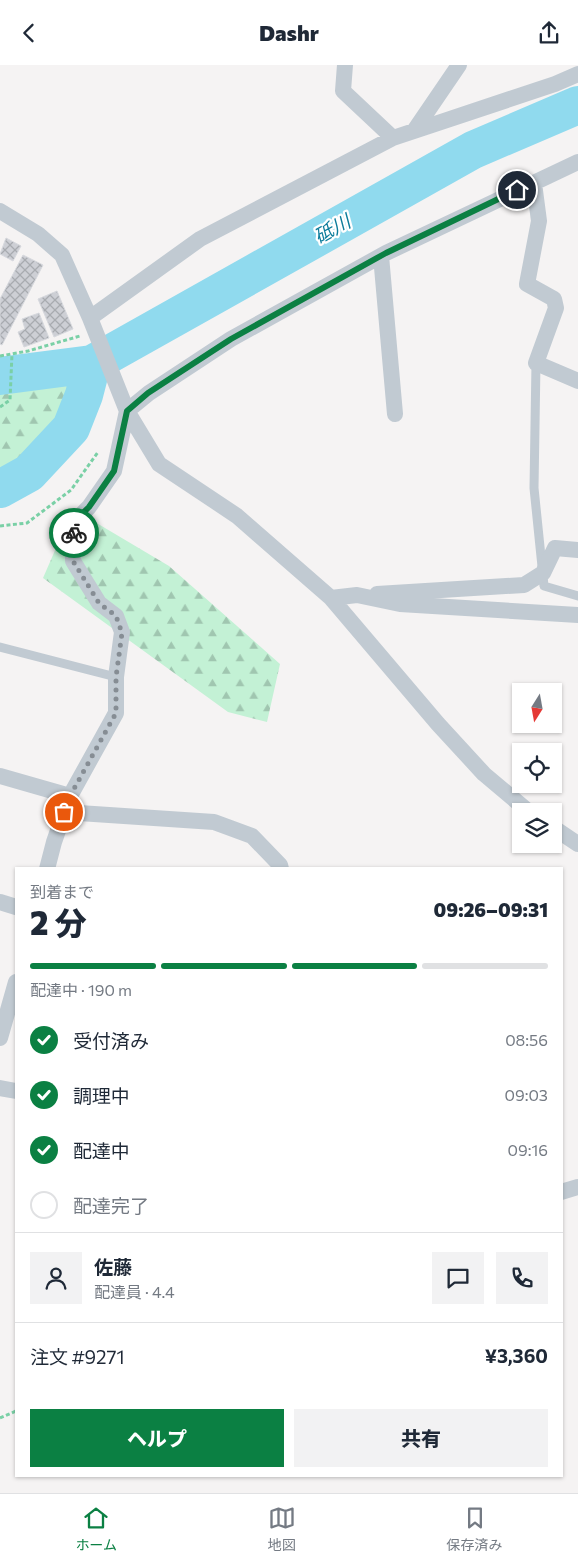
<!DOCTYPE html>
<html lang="ja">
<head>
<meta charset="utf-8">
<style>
  body { margin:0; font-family:Commissioner,"Noto Sans JP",sans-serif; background:#f2f2f3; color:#1f2937; height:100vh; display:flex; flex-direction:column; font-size:19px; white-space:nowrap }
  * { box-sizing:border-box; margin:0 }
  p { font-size:16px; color:#747a83 }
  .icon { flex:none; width:28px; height:28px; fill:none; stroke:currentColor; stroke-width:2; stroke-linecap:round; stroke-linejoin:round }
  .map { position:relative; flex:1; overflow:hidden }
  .drawer { position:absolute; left:15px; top:802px; width:548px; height:610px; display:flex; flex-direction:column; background:#fff; border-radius:0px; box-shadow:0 1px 4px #0004 }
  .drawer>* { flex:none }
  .needle { width:32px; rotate:191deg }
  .buttons { position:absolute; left:512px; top:618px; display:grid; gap:10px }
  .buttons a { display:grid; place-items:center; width:50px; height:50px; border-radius:0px; background:#fff; box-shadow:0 1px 4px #0004; font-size:25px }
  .pin { position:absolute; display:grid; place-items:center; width:42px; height:42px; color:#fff; margin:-21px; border:2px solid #fff; border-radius:50%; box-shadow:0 1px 5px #0007 }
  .courier { position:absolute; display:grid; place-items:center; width:50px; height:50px; margin:-25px; border:4px solid #0b8043; border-radius:50%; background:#fff; color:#222; box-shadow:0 1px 6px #0007 }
  .overview em { font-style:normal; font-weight:800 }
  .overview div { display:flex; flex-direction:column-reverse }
  .overview { display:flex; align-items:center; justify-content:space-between; height:85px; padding:0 15px }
  h1 { font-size:32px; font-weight:800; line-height:38px }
  .bar { display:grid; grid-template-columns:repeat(4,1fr); gap:8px 5px; align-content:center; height:60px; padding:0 15px }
  .bar i { height:6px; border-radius:4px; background:#e0e1e3 }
  .bar .selected { background:#0b8043 }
  .bar p { grid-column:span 4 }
  .line { display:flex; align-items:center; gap:12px; padding:0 15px; border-top:1px solid #e0e1e3 }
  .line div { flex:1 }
  .round { display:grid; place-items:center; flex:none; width:52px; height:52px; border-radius:0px; background:#f2f2f3 }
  ol { padding:0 15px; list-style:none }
  li { display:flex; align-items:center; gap:15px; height:55px }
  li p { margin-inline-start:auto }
  li .icon { padding:5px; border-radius:50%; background:#0b8043; color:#fff; stroke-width:4 }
  li:last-child { color:#747a83 }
  li i { width:28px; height:28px; border:2px solid #e0e1e3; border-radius:50% }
  .action { display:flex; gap:10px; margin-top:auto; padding:10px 15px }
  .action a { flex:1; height:58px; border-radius:0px; background:#0b8043; color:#fff; font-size:20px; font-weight:800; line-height:58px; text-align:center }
  .action a+a { background:#f2f2f3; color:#1f2937 }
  header { display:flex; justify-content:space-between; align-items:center; height:65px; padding:0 15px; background:#fff; font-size:22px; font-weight:800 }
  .tab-bar { display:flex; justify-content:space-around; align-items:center; height:70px; border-top:1px solid #e0e1e3; background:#fff; font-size:14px; color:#747a83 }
  .tab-bar a { display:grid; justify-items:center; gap:2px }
  .tab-bar .selected { color:#0b8043 }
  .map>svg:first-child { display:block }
  .forest { fill:url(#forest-firs) }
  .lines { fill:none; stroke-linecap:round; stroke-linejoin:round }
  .river { stroke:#90daee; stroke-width:38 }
  .building { fill:url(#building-cross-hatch); stroke:#d7d9de }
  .path { stroke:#7ad0a6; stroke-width:3; stroke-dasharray:4 2.5; stroke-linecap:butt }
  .lane { stroke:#c1cad2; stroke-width:9 }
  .street { stroke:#c1cad2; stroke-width:16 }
  .done { stroke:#868d94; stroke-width:5; stroke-dasharray:0 9 }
  .route { stroke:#0b8043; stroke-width:6 }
  .labels { text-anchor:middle; stroke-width:4.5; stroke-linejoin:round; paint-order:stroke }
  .water-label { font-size:19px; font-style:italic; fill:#0c7c9b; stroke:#fff }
</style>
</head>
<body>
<header><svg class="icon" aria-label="back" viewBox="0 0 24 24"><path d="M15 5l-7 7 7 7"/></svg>Dashr<svg class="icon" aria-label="share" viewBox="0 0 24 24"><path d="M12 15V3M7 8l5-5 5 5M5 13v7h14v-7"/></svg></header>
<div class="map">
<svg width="578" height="1428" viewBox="0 0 578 1428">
  <defs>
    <pattern id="forest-firs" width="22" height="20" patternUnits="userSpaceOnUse" patternTransform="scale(1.25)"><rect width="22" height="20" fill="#c3f1d5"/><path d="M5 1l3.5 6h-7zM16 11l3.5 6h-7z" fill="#a0c6b0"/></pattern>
    <pattern id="building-cross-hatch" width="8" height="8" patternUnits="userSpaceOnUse" patternTransform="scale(1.25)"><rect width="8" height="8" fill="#cdcfd5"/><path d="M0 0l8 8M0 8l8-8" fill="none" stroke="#a8abb0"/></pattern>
  </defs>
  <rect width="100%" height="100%" fill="#f5f3f3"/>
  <path class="forest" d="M 73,309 L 74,312 C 62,334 49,385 32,400 C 23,407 10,410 0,414 L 0,319 L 60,315 Z
    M 73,444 L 169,501 L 280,599 L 267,657 L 228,647 L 43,513 Z"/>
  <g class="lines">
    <path class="river" d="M 0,311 L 92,299 L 473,85 L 578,40
      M 0,424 L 29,408 L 71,363 L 84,330 L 92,299"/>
  </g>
  <path class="building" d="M 6,173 L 21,181 L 13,196 L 0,189 Z
    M 23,190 L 43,200 L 2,280 L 0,279 L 0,234 Z
    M 57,226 L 73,264 L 54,272 L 38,234 Z
    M 39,248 L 49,273 L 24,282 L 18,267 L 25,264 L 22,254 Z"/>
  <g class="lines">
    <path class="path" d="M 0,291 L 28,286 L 80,271
      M 0,342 L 10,335 L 12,289
      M 0,461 L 27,458 L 71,425 L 98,387
      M 0,1353 L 16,1346"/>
    <path class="lane" d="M 536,298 L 534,423 L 544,521 L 578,531
      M 0,582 L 116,612"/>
    <path class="street" d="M 345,0 L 343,26 L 393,73
      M 414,66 L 459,0
      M 534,118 L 539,156 L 527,219 L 554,234 L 556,243 L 536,298 L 578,316
      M 0,146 L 38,169 L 62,190 L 90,253 L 127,346 L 159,399 L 237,451 L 331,533 L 438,659 L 484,709 L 528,746
      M 381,191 L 395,349
      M 90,253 L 200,174 L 393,73 L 555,19 L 578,9
      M 377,529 L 524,520 L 543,508 L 555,483 L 578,485
      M 331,533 L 357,530 L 400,539 L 578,550
      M 0,711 L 70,731
      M 64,747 L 214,757 L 252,771 L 280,800 L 281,804
      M 554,763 L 578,779
      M 47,804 L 54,777 L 70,731 L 116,648 L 116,612 L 122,567 L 116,551 L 99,538 L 73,496 L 73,472 L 80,451 L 89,442 L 114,406 L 127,346 L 149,328 L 231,274 L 386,188 L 578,97
      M 0,837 L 16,842
      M 0,973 L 16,917
      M 0,1023 L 16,1026
      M 561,1127 L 578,1122"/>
  </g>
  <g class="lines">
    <path class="done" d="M 64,747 L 70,731 L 116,648 L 116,612 L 122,568 L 116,551 L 99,538 L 73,496 L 74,468"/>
    <path class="route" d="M 74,468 L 80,451 L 89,442 L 114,406 L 127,346 L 148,328 L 231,274 L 386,188 L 517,125"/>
  </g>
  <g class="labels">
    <g class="water-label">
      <text transform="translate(332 164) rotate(-29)" y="7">砥川</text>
    </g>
  </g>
</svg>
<div class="buttons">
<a><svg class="needle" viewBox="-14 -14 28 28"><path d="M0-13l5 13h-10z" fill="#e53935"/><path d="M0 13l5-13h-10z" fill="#747a83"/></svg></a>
<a><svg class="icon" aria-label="locate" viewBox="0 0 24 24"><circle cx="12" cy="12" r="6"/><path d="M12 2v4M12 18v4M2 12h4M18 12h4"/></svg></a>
<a><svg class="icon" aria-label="layers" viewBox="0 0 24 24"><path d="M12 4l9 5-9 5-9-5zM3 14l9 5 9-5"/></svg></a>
</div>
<div class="pin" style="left:64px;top:747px;background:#ea580c"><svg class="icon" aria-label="bag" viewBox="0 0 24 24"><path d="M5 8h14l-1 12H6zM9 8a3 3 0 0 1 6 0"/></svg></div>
<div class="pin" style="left:517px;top:125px;background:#1f2937"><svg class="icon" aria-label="home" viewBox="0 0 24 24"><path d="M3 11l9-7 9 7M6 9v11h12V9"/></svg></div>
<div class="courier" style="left:74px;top:468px"><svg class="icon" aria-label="bike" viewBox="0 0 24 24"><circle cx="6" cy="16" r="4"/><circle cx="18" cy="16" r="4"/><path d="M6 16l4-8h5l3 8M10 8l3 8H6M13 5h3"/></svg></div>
<section class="drawer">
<div class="overview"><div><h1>2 分</h1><p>到着まで</p></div><em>09:26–09:31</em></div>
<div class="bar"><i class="selected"></i><i class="selected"></i><i class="selected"></i><i></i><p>配達中 · 190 m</p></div>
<ol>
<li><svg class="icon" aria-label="check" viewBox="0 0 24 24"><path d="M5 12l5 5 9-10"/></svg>受付済み<p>08:56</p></li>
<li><svg class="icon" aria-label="check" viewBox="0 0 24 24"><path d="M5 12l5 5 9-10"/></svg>調理中<p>09:03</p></li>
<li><svg class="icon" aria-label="check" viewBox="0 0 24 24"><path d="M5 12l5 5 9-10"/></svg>配達中<p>09:16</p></li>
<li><i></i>配達完了</li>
</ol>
<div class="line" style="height:90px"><a class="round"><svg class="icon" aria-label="person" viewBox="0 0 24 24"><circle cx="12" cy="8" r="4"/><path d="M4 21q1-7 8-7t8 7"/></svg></a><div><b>佐藤</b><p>配達員 · 4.4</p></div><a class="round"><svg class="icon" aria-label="chat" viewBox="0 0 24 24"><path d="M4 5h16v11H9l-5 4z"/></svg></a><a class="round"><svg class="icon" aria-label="phone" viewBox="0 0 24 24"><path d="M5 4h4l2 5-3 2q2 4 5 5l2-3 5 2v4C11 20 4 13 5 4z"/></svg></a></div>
<div class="line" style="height:65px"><div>注文 #9271</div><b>¥3,360</b></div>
<div class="action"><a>ヘルプ</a><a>共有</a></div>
</section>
</div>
<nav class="tab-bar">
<a class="selected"><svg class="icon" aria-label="home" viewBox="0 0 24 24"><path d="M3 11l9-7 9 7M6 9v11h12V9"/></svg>ホーム</a>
<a><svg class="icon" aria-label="map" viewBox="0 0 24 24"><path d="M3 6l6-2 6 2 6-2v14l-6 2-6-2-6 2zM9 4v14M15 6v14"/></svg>地図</a>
<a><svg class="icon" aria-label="saved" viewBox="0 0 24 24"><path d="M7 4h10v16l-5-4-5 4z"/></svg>保存済み</a>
</nav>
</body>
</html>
